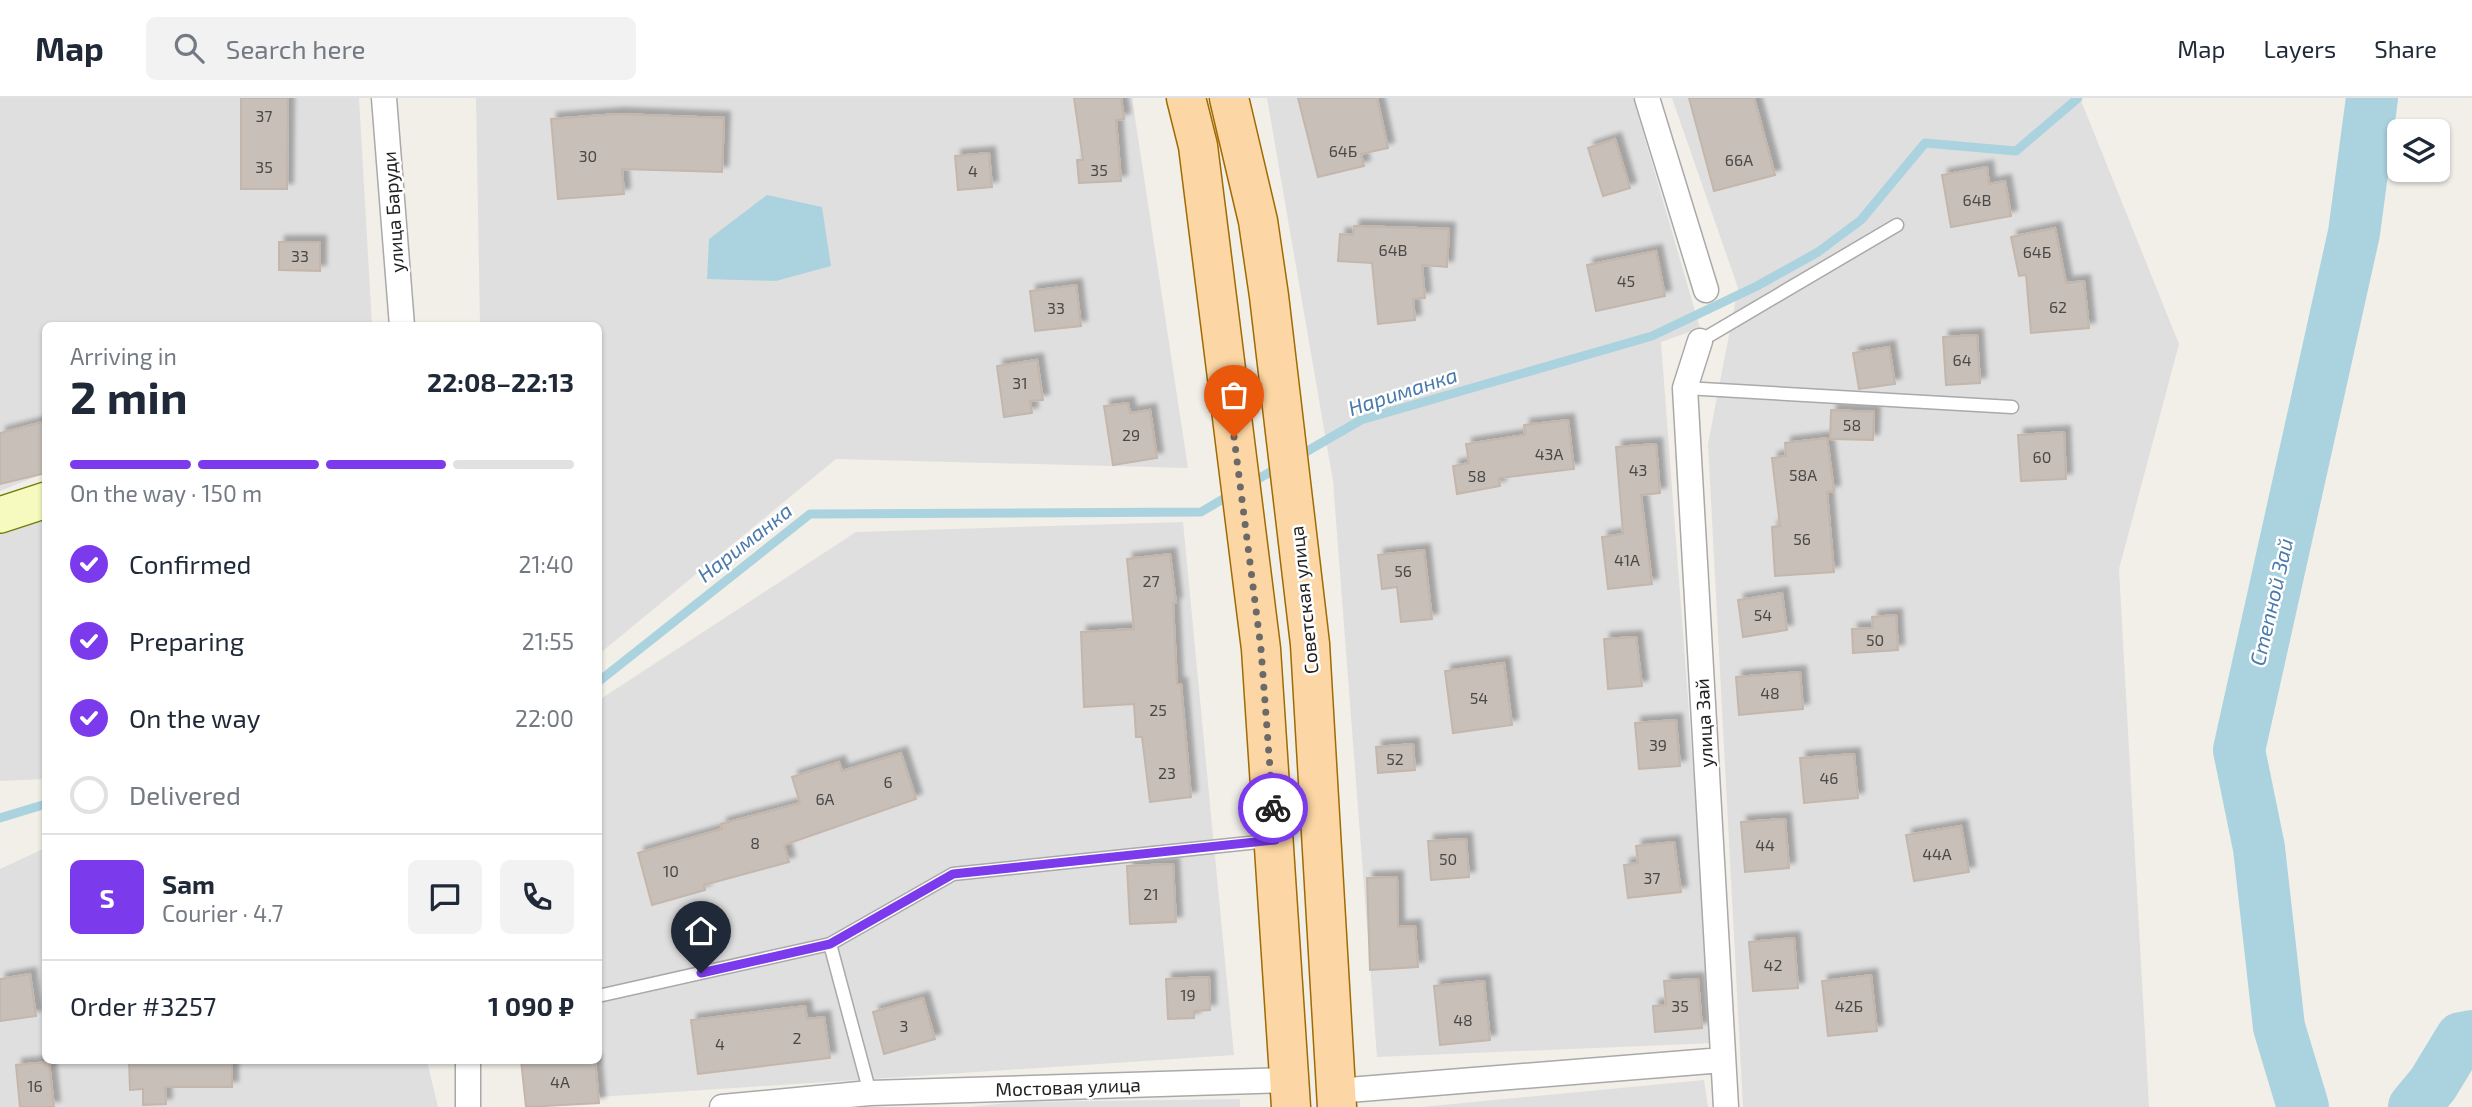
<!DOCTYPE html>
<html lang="en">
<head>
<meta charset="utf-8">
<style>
  body { margin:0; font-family:"Exo 2",sans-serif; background:#f2f2f3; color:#1f2937; height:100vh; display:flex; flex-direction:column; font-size:26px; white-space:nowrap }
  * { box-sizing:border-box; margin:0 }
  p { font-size:23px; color:#747a83 }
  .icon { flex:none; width:38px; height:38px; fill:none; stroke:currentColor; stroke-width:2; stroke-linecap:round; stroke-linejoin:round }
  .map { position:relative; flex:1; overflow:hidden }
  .sheet { position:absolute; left:42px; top:224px; width:560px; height:742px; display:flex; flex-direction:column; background:#fff; border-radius:10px; box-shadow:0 2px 5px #0004 }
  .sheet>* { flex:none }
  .fabs { position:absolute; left:2387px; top:21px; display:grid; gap:14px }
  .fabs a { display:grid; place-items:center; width:63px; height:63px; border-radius:10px; background:#fff; box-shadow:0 2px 5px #0004; font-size:35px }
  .pin { position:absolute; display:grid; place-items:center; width:60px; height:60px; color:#fff; margin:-72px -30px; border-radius:50% 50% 50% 0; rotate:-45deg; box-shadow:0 0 7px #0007 }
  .pin .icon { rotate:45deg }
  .courier { position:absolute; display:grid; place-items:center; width:70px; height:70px; margin:-35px; border:5px solid #7c3aed; border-radius:50%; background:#fff; color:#222; box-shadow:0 2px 9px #0007 }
  .headline em { font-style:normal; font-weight:700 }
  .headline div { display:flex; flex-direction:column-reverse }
  .headline { display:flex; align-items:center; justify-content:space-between; height:119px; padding:0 28px }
  h1 { font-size:46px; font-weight:700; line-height:52px }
  .bar { display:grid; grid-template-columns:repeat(4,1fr); gap:10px 7px; align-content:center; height:84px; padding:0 28px }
  .bar i { height:9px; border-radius:5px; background:#e0e1e3 }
  .bar .active { background:#7c3aed }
  .bar p { grid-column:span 4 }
  .line { display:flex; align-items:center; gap:18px; padding:0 28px; border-top:2px solid #e0e1e3 }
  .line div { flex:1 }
  .round { display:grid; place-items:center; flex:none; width:74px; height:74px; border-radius:10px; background:#f2f2f3 }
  ol { padding:0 28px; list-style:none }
  li { display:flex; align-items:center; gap:21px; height:77px }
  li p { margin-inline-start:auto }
  li .icon { padding:7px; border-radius:50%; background:#7c3aed; color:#fff; stroke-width:4 }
  li:last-child { color:#747a83 }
  li i { width:38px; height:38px; border:4px solid #e0e1e3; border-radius:50% }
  header { display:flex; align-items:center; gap:42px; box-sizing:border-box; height:98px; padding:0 35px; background:#fff; border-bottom:2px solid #e0e1e3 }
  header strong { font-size:33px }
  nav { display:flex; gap:38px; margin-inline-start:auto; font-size:24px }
  .search { width:490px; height:63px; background:#f2f2f3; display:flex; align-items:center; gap:18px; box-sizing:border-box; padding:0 24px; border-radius:10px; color:#747a83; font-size:26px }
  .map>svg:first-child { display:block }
  .residential { fill:#e0dfdf }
  .water { fill:#aad3df }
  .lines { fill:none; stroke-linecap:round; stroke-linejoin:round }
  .stream { stroke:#aad3df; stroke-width:9 }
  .river { stroke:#aad3df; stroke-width:52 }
  .building { fill:#c7bfb8; stroke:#c4b6ab; stroke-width:2; filter:url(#shadow) }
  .lane-casing { stroke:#a9a9a9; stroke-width:15 }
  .street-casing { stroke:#a9a9a9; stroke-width:27 }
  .secondary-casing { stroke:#707d05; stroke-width:38 }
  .primary-casing { stroke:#a06b00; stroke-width:41 }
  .lane { stroke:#fff; stroke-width:12 }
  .street { stroke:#fff; stroke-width:24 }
  .secondary { stroke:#f7fabf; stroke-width:35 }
  .primary { stroke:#fcd6a4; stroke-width:38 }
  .done { stroke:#6b6a68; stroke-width:7; stroke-dasharray:0 12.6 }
  .route { stroke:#7c3aed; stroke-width:9 }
  .labels { text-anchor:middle; stroke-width:5; stroke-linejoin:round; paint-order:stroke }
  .number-label { font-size:16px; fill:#4b4948 }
  .street-label { font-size:19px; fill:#222; stroke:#fff }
  .water-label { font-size:21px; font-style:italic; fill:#4a7aab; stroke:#fff }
</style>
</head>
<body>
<header>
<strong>Map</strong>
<div class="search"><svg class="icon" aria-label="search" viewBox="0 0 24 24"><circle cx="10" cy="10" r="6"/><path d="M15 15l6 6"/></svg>Search here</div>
<nav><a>Map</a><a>Layers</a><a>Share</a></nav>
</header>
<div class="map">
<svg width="2472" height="1009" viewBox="0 0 2472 1009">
  <defs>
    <filter id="shadow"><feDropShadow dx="6" dy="-6" stdDeviation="2" flood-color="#0004"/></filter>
  </defs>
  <rect width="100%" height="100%" fill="#f2efe9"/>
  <path class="residential" d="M 0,0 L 359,0 L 372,227 L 46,228 L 45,375 L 0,393 Z
    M 476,0 L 1132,0 L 1188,370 L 836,361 L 599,556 L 598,228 L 480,227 Z
    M 1267,0 L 1633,0 L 1700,230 L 1661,244 L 1714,945 L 1377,959 L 1333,383 Z
    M 1672,0 L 2080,0 L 2179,246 L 2119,471 L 2149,1009 L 1743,1009 L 1708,346 L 1738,190 Z
    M 45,415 L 45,681 L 0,683 L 0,432 Z
    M 1183,424 L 1234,957 L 553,1002 L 546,963 L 598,962 L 599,602 L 856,434 Z
    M 45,750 L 46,962 L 427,963 L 438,1009 L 0,1009 L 0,771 Z
    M 1704,982 L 1708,1009 L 1421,1009 Z
    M 1240,1001 L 1240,1009 L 970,1009 L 1019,1004 Z"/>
  <path class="water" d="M 767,97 L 822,109 L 831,168 L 776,183 L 707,181 L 709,141 Z"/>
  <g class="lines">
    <path class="stream" d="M 1297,359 L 1361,322 L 1652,238 L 1757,188 L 1818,154 L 1861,122 L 1925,45 L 2016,53 L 2078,0
      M 1251,385 L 1279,369
      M 598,584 L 810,416 L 1201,414 L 1233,395
      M 0,720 L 46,706"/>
    <path class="river" d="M 2303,1009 L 2279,929 L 2259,750 L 2239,652 L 2354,135 L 2372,0
      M 2414,1009 L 2433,986 L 2461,940 L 2472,938"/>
  </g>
  <path class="building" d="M 241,0 L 288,0 L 287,91 L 241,91 Z
    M 1074,0 L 1121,0 L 1124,21 L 1116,22 L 1121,83 L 1079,85 L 1077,62 L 1083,62 Z
    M 1298,0 L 1377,0 L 1388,50 L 1361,56 L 1364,68 L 1318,79 Z
    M 1689,0 L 1754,0 L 1775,77 L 1714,93 Z
    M 618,16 L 724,20 L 722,74 L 622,71 L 624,96 L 558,101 L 551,21 Z
    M 1615,41 L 1630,90 L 1603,98 L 1588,50 Z
    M 989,55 L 992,89 L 958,92 L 955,58 Z
    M 1987,69 L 1989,86 L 2005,83 L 2011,118 L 1951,129 L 1942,77 Z
    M 1354,128 L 1449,131 L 1447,169 L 1422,167 L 1425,200 L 1413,201 L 1415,222 L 1378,226 L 1372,165 L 1338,163 L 1340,136 L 1353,137 Z
    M 2055,130 L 2066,185 L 2084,183 L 2089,230 L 2031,235 L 2026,177 L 2019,178 L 2011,139 Z
    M 279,144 L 320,144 L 320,173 L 279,172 Z
    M 1656,153 L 1665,198 L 1596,213 L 1587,167 Z
    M 1076,187 L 1081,228 L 1035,233 L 1030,193 Z
    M 1977,237 L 1980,285 L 1946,287 L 1943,239 Z
    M 1889,249 L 1895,286 L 1859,291 L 1853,255 Z
    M 1037,262 L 1043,302 L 1030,303 L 1032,315 L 1004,319 L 997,268 Z
    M 1128,305 L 1130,315 L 1150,312 L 1157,360 L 1113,367 L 1104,308 Z
    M 1831,312 L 1874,314 L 1873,342 L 1830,341 Z
    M 1568,322 L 1574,371 L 1499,380 L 1500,388 L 1457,396 L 1453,368 L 1469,365 L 1466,346 L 1525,337 L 1524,327 Z
    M 46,323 L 46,375 L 0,386 L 0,335 Z
    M 2064,334 L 2066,381 L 2021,383 L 2018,337 Z
    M 1827,340 L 1834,393 L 1827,394 L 1834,474 L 1775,478 L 1772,429 L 1780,428 L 1772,360 L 1786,358 L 1785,345 Z
    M 1656,346 L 1660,395 L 1641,397 L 1652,486 L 1608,491 L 1602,439 L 1623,436 L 1616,349 Z
    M 1424,452 L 1432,521 L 1401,524 L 1397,489 L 1382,491 L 1378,457 Z
    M 1170,456 L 1176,505 L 1173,505 L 1177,586 L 1181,586 L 1191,699 L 1150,704 L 1142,639 L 1136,639 L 1134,606 L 1084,609 L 1081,534 L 1134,531 L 1127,461 Z
    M 1782,495 L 1787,532 L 1743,539 L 1738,502 Z
    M 1896,517 L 1898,552 L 1853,555 L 1852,531 L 1873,530 L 1872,519 Z
    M 1636,539 L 1642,588 L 1608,591 L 1604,541 Z
    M 1504,565 L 1512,627 L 1453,635 L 1445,573 Z
    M 1800,574 L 1803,611 L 1739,617 L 1736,579 Z
    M 1676,622 L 1680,668 L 1639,671 L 1635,625 Z
    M 1413,646 L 1415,672 L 1378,675 L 1376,649 Z
    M 901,655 L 916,701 L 784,747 L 789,764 L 704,787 L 705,792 L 652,807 L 638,755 L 722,731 L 721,726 L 800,705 L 792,679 L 839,664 L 842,673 Z
    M 1854,656 L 1858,700 L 1804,705 L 1800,660 Z
    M 1785,721 L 1789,770 L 1745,774 L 1741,724 Z
    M 1961,728 L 1969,774 L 1914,783 L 1906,737 Z
    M 1466,741 L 1469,779 L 1431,782 L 1428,743 Z
    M 1674,744 L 1681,794 L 1628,800 L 1624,767 L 1638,765 L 1636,748 Z
    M 1173,766 L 1176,824 L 1130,826 L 1127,768 Z
    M 1397,779 L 1398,829 L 1415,828 L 1418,869 L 1370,872 L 1367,780 Z
    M 1794,840 L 1798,890 L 1753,893 L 1749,844 Z
    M 30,876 L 36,918 L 0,923 L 0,881 Z
    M 1871,877 L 1877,933 L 1828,938 L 1822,883 Z
    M 1209,879 L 1210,912 L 1194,913 L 1194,920 L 1168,921 L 1166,881 Z
    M 1698,881 L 1702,930 L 1655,934 L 1653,908 L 1666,907 L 1664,883 Z
    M 1484,883 L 1490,942 L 1440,947 L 1434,888 Z
    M 923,900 L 935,941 L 884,956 L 873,914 Z
    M 805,908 L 807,921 L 824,919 L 830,960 L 698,976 L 691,922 Z
    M 129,962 L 232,962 L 232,989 L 165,989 L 166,1006 L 143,1007 L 143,991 L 130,992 Z
    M 521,962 L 595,962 L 599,1005 L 526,1009 Z
    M 49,964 L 54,1009 L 20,1009 L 16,967 Z"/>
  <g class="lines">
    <g class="lane-casing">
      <path id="lane" d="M 1700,243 L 1897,127
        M 1685,290 L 2012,309
        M 830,846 L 870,995
        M 598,898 L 830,846 L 953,776 L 1268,743"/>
    </g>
    <g class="street-casing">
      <path id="street" d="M 384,0 L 402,228
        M 1647,0 L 1706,192
        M 1700,243 L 1685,290 L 1726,1009
        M 468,962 L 468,1009
        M 1336,993 L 1723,962
        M 722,1009 L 870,995 L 1289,982"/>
    </g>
    <g class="secondary-casing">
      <path id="secondary" d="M 0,417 L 46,402"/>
    </g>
    <g class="primary-casing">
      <path id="primary" d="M 1186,0 L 1198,48 L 1261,551 L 1291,1009
        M 1229,0 L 1258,123 L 1269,198 L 1310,546 L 1337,1009"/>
    </g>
    <use href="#lane" class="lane"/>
    <use href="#street" class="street"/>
    <use href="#secondary" class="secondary"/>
    <use href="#primary" class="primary"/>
  </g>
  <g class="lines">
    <path class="done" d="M 1234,339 L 1261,551 L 1273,710"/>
    <path class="route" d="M 701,875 L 830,846 L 953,776 L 1275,742 L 1273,710"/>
  </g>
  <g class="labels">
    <g class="number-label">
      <text x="264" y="24">37</text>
      <text x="1343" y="59">64Б</text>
      <text x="588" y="64">30</text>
      <text x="1739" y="68">66А</text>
      <text x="264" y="75">35</text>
      <text x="1099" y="78">35</text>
      <text x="973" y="79">4</text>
      <text x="1977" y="108">64В</text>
      <text x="1393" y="158">64В</text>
      <text x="2037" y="160">64Б</text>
      <text x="300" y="164">33</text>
      <text x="1626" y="189">45</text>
      <text x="2058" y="215">62</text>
      <text x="1056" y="216">33</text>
      <text x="1962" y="268">64</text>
      <text x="1020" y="291">31</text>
      <text x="1852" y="333">58</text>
      <text x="1131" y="343">29</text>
      <text x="1549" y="362">43А</text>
      <text x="2042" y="365">60</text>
      <text x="1638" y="378">43</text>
      <text x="1803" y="383">58А</text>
      <text x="1477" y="384">58</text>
      <text x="1802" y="447">56</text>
      <text x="1627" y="468">41А</text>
      <text x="1403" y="479">56</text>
      <text x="1151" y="489">27</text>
      <text x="1763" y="523">54</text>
      <text x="1875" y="548">50</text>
      <text x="1770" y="601">48</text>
      <text x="1479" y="606">54</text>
      <text x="1158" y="618">25</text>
      <text x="1658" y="653">39</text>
      <text x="1395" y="667">52</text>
      <text x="1167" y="681">23</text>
      <text x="1829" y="686">46</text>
      <text x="888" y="690">6</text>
      <text x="825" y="707">6А</text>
      <text x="755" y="751">8</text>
      <text x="1765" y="753">44</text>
      <text x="1937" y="762">44А</text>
      <text x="1448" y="767">50</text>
      <text x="671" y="779">10</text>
      <text x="1652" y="786">37</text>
      <text x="1151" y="802">21</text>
      <text x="1773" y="873">42</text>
      <text x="1188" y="903">19</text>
      <text x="1680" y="914">35</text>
      <text x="1849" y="914">42Б</text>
      <text x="1463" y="928">48</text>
      <text x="904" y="934">3</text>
      <text x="797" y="946">2</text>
      <text x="720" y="952">4</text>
      <text x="560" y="990">4А</text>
      <text x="35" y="994">16</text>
    </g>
    <g class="street-label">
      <text transform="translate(393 114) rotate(-94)" y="7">улица Баруди</text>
      <text transform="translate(1304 502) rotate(-96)" y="7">Советская улица</text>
      <text transform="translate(1704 625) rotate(-93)" y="7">улица Зай</text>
      <text transform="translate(1068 989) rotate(-2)" y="7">Мостовая улица</text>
    </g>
    <g class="water-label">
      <text transform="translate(1403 294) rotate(-18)" y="7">Нариманка</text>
      <text transform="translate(745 445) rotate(-38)" y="7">Нариманка</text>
      <text transform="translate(2272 504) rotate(-77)" y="7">Степной Зай</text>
    </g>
  </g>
</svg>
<div class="fabs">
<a><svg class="icon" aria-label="layers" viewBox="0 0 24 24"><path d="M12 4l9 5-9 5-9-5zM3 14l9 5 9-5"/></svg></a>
</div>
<div class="pin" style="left:1234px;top:339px;background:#ea580c"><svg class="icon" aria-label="bag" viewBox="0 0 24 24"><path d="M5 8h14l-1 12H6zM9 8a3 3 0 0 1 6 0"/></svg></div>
<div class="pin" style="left:701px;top:875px;background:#1f2937"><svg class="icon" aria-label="home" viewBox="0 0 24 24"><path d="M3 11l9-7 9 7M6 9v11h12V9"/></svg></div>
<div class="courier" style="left:1273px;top:710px"><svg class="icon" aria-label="bike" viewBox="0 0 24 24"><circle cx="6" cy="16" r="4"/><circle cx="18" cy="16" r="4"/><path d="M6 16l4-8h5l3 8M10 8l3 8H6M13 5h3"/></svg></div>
<section class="sheet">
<div class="headline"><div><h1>2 min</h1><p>Arriving in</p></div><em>22:08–22:13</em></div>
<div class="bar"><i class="active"></i><i class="active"></i><i class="active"></i><i></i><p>On the way · 150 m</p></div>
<ol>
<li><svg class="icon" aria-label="check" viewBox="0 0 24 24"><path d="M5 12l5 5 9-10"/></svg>Confirmed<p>21:40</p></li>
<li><svg class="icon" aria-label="check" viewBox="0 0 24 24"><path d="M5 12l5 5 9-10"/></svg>Preparing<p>21:55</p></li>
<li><svg class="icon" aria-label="check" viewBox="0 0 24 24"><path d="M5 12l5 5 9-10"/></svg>On the way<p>22:00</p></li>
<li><i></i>Delivered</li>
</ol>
<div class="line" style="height:126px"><b class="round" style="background:#7c3aed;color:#fff">S</b><div><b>Sam</b><p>Courier · 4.7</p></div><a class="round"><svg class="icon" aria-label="chat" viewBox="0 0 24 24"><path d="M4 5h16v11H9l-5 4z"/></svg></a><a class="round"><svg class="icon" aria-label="phone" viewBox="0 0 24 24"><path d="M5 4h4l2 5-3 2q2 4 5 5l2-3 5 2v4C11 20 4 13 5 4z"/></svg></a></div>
<div class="line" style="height:91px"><div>Order #3257</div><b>1 090 ₽</b></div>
</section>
</div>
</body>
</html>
